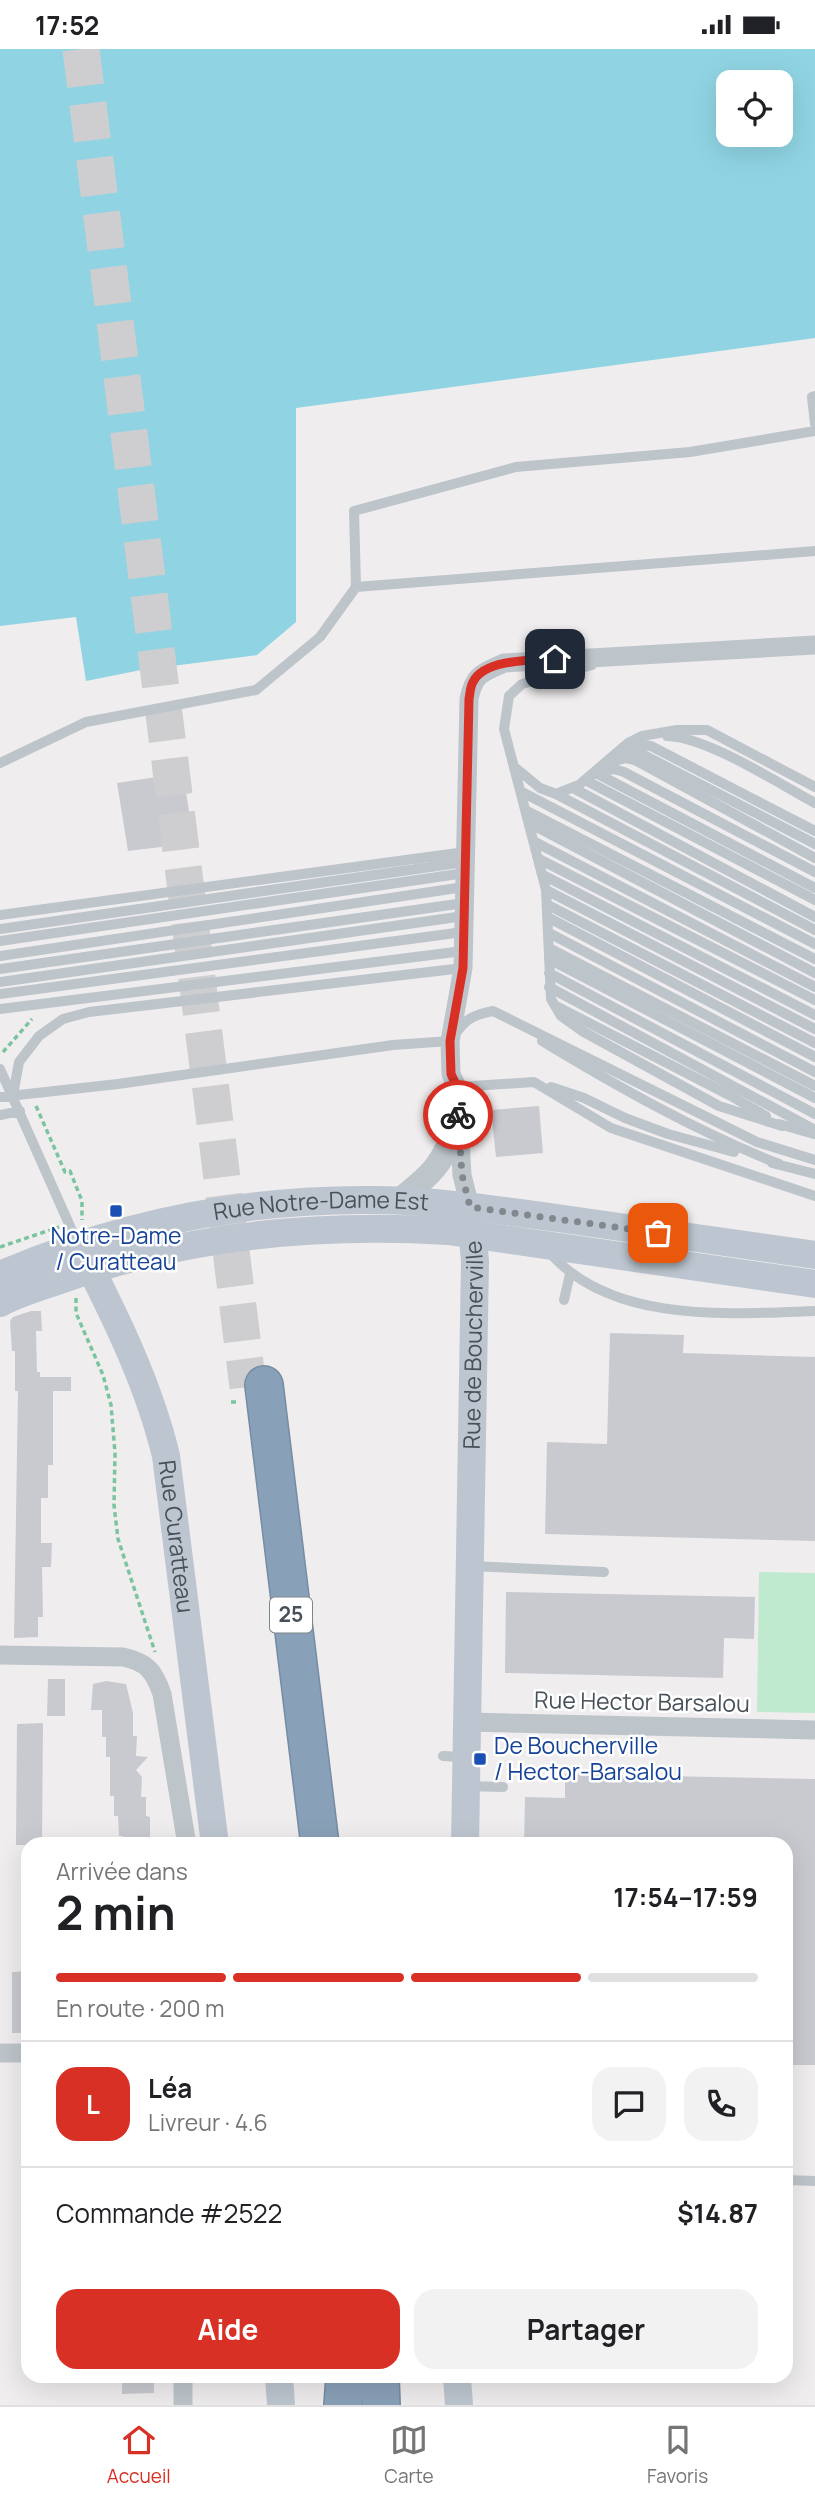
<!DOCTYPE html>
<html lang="fr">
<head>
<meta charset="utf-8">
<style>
  body { margin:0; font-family:Manrope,sans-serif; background:#f2f2f2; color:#202124; height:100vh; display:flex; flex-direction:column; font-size:26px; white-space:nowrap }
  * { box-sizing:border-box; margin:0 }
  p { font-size:23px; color:#757577 }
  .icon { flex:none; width:38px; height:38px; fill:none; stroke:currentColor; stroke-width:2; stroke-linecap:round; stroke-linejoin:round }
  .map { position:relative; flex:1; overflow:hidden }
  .drawer { position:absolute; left:21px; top:1788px; width:772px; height:546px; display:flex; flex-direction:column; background:#fff; border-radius:21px; box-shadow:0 7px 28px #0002 }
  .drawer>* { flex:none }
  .fabs { position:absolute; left:716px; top:21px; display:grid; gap:14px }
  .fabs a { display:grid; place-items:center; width:77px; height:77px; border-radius:14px; background:#fff; box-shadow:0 7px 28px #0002; font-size:35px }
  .pin { position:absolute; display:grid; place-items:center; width:60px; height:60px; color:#fff; margin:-30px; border-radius:14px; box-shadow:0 4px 10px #0006 }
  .courier { position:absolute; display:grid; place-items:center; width:70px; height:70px; margin:-35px; border:5px solid #d93025; border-radius:50%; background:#fff; color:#222; box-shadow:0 2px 9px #0007 }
  .head em { font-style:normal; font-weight:700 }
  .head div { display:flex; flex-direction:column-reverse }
  .head { display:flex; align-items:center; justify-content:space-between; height:119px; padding:0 35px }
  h1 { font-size:46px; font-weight:700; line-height:52px }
  .bar { display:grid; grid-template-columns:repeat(4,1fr); gap:10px 7px; align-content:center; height:84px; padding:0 35px }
  .bar i { height:9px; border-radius:5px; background:#e0e0e0 }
  .bar .selected { background:#d93025 }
  .bar p { grid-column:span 4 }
  .line { display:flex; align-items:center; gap:18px; padding:0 35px; border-top:2px solid #e0e0e0 }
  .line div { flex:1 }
  .round { display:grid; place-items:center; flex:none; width:74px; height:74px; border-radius:21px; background:#f2f2f2 }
  .action { display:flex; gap:14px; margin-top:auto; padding:14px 35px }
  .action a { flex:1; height:80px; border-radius:21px; background:#d93025; color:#fff; font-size:28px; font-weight:700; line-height:80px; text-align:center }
  .action a+a { background:#f2f2f2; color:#202124 }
  .status { display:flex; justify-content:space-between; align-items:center; height:49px; padding:0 35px; background:#fff; direction:ltr }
  .status svg { height:19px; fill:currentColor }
  .tabs { display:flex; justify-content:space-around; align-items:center; height:98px; border-top:2px solid #e0e0e0; background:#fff; font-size:19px; color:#757577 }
  .tabs a { display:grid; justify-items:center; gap:4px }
  .tabs .selected { color:#d93025 }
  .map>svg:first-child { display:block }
  .green { fill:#bfeacf }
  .water { fill:#90d4e3; fill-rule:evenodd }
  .building { fill:#c8cad0 }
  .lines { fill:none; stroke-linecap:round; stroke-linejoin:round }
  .motorway-tunnel { stroke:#ceced0; stroke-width:37; stroke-dasharray:37 18; stroke-linecap:butt }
  .motorway-casing { stroke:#758ca4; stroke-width:40 }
  .path { stroke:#7ac59f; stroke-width:3.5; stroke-dasharray:5 3.5; stroke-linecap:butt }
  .service { stroke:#bdc5cb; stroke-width:10 }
  .minor { stroke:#bdc5cb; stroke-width:19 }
  .tertiary { stroke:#bdc5cb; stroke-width:24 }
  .secondary { stroke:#bdc6d0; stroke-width:28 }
  .motorway { stroke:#89a1b8; stroke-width:37 }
  .done { stroke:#82888d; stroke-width:7; stroke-dasharray:0 12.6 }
  .route { stroke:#d93025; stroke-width:9 }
  .transit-dot { fill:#1a4fb4; stroke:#fff; stroke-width:2.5 }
  .labels { text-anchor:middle; stroke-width:5; stroke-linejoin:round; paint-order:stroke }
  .shield { fill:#fff; stroke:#7e858b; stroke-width:2 }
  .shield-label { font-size:21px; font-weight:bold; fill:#475159 }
  .street-label { font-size:23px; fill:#475159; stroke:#fff }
  .transit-label { font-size:23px; fill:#164399; stroke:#fff }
</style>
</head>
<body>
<div class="status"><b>17:52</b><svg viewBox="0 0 49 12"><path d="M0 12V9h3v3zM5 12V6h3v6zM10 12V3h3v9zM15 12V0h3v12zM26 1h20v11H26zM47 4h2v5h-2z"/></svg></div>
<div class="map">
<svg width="815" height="2356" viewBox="0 0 815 2356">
  <rect width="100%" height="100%" fill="#f0edee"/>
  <path class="green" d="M 759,1523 L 815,1524 L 815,1664 L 757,1663 Z"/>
  <path class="water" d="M 0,0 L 815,0 L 815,289 L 296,359 L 296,573 L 257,606 L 141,621 L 86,632 L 76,568 L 0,577 ZM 728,33 L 780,33 L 780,86 L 728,86 Z"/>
  <path class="building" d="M 183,724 L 194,794 L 128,802 L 117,734 Z
    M 539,1057 L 543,1104 L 496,1108 L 491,1061 Z
    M 31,1262 L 41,1262 L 42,1282 L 36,1282 L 37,1323 L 40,1323 L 40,1328 L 71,1328 L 71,1342 L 53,1342 L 53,1416 L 48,1416 L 48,1449 L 41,1449 L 41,1494 L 52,1494 L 51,1518 L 42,1518 L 43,1568 L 38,1568 L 38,1588 L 14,1589 L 18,1342 L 15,1342 L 15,1302 L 12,1302 L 10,1272 L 13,1268 Z
    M 610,1284 L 684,1286 L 683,1304 L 815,1308 L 815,1492 L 545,1485 L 547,1393 L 607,1395 Z
    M 506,1543 L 755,1548 L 754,1590 L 724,1589 L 723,1629 L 505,1624 Z
    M 48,1630 L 65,1630 L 65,1667 L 47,1667 Z
    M 106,1632 L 126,1635 L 133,1664 L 133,1687 L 137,1687 L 136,1707 L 148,1708 L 136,1721 L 142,1728 L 141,1748 L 146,1748 L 146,1767 L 150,1768 L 150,1796 L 123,1796 L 123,1787 L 119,1787 L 118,1767 L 114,1767 L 114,1747 L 110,1747 L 110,1708 L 106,1708 L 106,1688 L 102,1688 L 102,1661 L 91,1661 L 93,1635 Z
    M 43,1674 L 42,1796 L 16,1796 L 17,1675 Z
    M 565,1725 L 815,1730 L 815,2016 L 786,2016 L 786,1796 L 524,1796 L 525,1748 L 565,1749 Z
    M 28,1922 L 28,1984 L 12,1984 L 12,1923 Z
    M 122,2328 L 154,2328 L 154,2344 L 122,2345 Z"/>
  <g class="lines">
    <path class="motorway-tunnel" d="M 81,0 L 248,1338"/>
    <g class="motorway-casing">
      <path id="motorway" d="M 264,1336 L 320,1796
        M 380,2328 L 381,2356
        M 343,2356 L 345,2328"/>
    </g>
    <path class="path" d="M 3,1003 L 32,970
      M 36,1057 L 65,1123 L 70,1122 L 82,1152 L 82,1171
      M 0,1198 L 59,1178
      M 76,1249 L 76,1264 L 103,1326 L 111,1356 L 115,1404 L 114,1456 L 118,1490 L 155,1603
      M 231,1353 L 236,1353"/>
    <path class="service" d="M 815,347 L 812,348 L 815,375
      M 356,538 L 354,462 L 516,418 L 690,403 L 815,382
      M 592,616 L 522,635 L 509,647 L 504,680 L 546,841 L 551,950 L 561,967 L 582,982 L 719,1057 L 782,1077
      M 667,687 C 707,688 778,734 815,754
      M 630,694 L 651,697 L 815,782
      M 618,704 L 628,701 L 640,704 L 815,795
      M 0,714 L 86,673 L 256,641 L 320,588 L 356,538 L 815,502
      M 607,714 L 626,709 L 635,711 L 815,809
      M 517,720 L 540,739 L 556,745 L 579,736 L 628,694 L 642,687 L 677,681 L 707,681 L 815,738
      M 594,723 L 815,839
      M 595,723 L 614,720 L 624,723 L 815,823
      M 585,731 L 815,851
      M 573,739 L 815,868
      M 522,743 L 815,895
      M 556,745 L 815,881
      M 527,762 L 815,910
      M 531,775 L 815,924
      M 535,793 L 815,938
      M 539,810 L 815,951
      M 543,826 L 815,966
      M 546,841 L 815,980
      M 548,856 L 815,994
      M 0,866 L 465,803
      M 549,869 L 815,1008
      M 0,880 L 465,813
      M 549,884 L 815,1023
      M 0,892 L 465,824
      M 549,899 L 815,1037
      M 0,907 L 464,838
      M 549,910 L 815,1049
      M 0,920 L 464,854
      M 549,924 L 815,1065
      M 0,933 L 464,867
      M 549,938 L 815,1081
      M 0,945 L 463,883
      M 556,957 L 729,1046 L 766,1067
      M 0,960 L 463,902
      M 542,992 C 618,1038 696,1082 779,1115
      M 0,1020 L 78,1195
      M 457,1038 L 534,1033 L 611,1079 L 815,1147
      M 551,1038 L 584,1049 L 625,1069 L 668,1085 L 734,1103
      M 13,1046 L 19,1013 L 39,987 L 63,970 L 89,963 L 463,919
      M 0,1048 L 118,1035 L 393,996 L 450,992 C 464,972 468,967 493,962 L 757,1093 L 815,1111
      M 0,1066 L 20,1062
      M 779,1075 L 814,1085
      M 772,1114 L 815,1125
      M 550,1204 C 612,1275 730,1265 815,1262
      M 564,1251 L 570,1225
      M 471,1517 L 604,1523
      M 443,1707 L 463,1708
      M 467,1737 L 503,1738
      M 786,2131 L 815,2132"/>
    <path class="minor" d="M 470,1158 L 462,1126 L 457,1038 L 451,1025 L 450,992 L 463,919 L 469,650 C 474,625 482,624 504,614 L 815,596
      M 0,1606 L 123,1608 C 147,1613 154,1622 162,1645 L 187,1796
      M 468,1673 L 815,1681
      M 0,2004 L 28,2004
      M 183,2356 L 183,2328"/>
    <path class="tertiary" d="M 398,1152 C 435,1123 441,1116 459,1073"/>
    <g class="secondary">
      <path id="s1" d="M 83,1204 C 116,1269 149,1336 166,1407 L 215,1796"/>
      <path id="s2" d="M 0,1226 C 120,1175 247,1149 378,1151 C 438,1152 498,1161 557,1169 C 643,1181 729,1194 815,1206"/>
      <path d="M 0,1254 C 19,1244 40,1238 60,1231 C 185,1187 316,1174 448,1182 L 815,1235"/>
      <path id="s3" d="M 465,1796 L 475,1212 L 471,1168"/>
      <path d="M 279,2328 L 281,2356"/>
      <path d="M 457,2328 L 459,2356"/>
    </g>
    <use href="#motorway" class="motorway"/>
  </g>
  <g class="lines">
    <path class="done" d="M 458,1066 L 462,1126 L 470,1158 L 658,1184"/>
    <path class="route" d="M 458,1066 L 457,1038 L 451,1025 L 450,992 L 463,919 L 469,650 C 470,645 470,638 473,633 C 484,610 533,611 555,610"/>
  </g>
  <g class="transit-dot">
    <rect x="109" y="1155" width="14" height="14" rx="3.5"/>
    <rect x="473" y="1703" width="14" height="14" rx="3.5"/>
  </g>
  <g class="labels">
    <rect class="shield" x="270" y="1548.5" width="42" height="35" rx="5"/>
    <g class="shield-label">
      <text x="291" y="1573">25</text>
    </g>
    <g class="street-label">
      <text dy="8" stroke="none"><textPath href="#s2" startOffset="331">Rue Notre-Dame Est</textPath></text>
      <text dy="8" stroke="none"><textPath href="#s3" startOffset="500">Rue de Boucherville</textPath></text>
      <text dy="8" stroke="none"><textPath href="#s1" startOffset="301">Rue Curatteau</textPath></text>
      <text transform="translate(642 1653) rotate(1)" y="8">Rue Hector Barsalou</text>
    </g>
    <g class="transit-label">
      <text x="116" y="1195">Notre-Dame<tspan x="116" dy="26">/ Curatteau</tspan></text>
      <text x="494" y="1705" text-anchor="start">De Boucherville<tspan x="494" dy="26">/ Hector-Barsalou</tspan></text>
    </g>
  </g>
</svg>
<div class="fabs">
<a><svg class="icon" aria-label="locate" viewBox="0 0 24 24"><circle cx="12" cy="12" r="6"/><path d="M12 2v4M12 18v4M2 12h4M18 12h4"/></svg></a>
</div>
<div class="pin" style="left:658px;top:1184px;background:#ea580c"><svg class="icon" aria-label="bag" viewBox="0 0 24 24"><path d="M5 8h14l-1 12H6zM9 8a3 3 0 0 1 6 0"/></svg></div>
<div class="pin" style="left:555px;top:610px;background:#1f2937"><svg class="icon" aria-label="home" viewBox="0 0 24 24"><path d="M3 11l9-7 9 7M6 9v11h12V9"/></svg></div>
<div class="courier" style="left:458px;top:1066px"><svg class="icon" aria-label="bike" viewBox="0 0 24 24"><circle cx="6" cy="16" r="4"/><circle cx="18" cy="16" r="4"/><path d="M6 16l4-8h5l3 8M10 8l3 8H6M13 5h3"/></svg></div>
<section class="drawer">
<div class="head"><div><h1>2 min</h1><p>Arrivée dans</p></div><em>17:54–17:59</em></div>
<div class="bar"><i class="selected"></i><i class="selected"></i><i class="selected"></i><i></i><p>En route · 200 m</p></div>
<div class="line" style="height:126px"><b class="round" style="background:#d93025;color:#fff">L</b><div><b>Léa</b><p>Livreur · 4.6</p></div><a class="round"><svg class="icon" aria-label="chat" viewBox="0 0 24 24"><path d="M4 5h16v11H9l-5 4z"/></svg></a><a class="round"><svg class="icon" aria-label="phone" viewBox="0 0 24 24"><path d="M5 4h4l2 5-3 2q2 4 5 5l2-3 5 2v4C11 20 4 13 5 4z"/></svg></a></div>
<div class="line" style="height:91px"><div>Commande #2522</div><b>$14.87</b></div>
<div class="action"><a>Aide</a><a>Partager</a></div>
</section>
</div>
<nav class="tabs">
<a class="selected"><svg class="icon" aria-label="home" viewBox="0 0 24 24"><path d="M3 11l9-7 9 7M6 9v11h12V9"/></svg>Accueil</a>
<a><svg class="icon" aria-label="map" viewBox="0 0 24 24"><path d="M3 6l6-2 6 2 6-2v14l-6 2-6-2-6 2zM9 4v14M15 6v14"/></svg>Carte</a>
<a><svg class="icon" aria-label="saved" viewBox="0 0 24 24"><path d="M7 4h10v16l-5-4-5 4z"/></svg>Favoris</a>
</nav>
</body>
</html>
